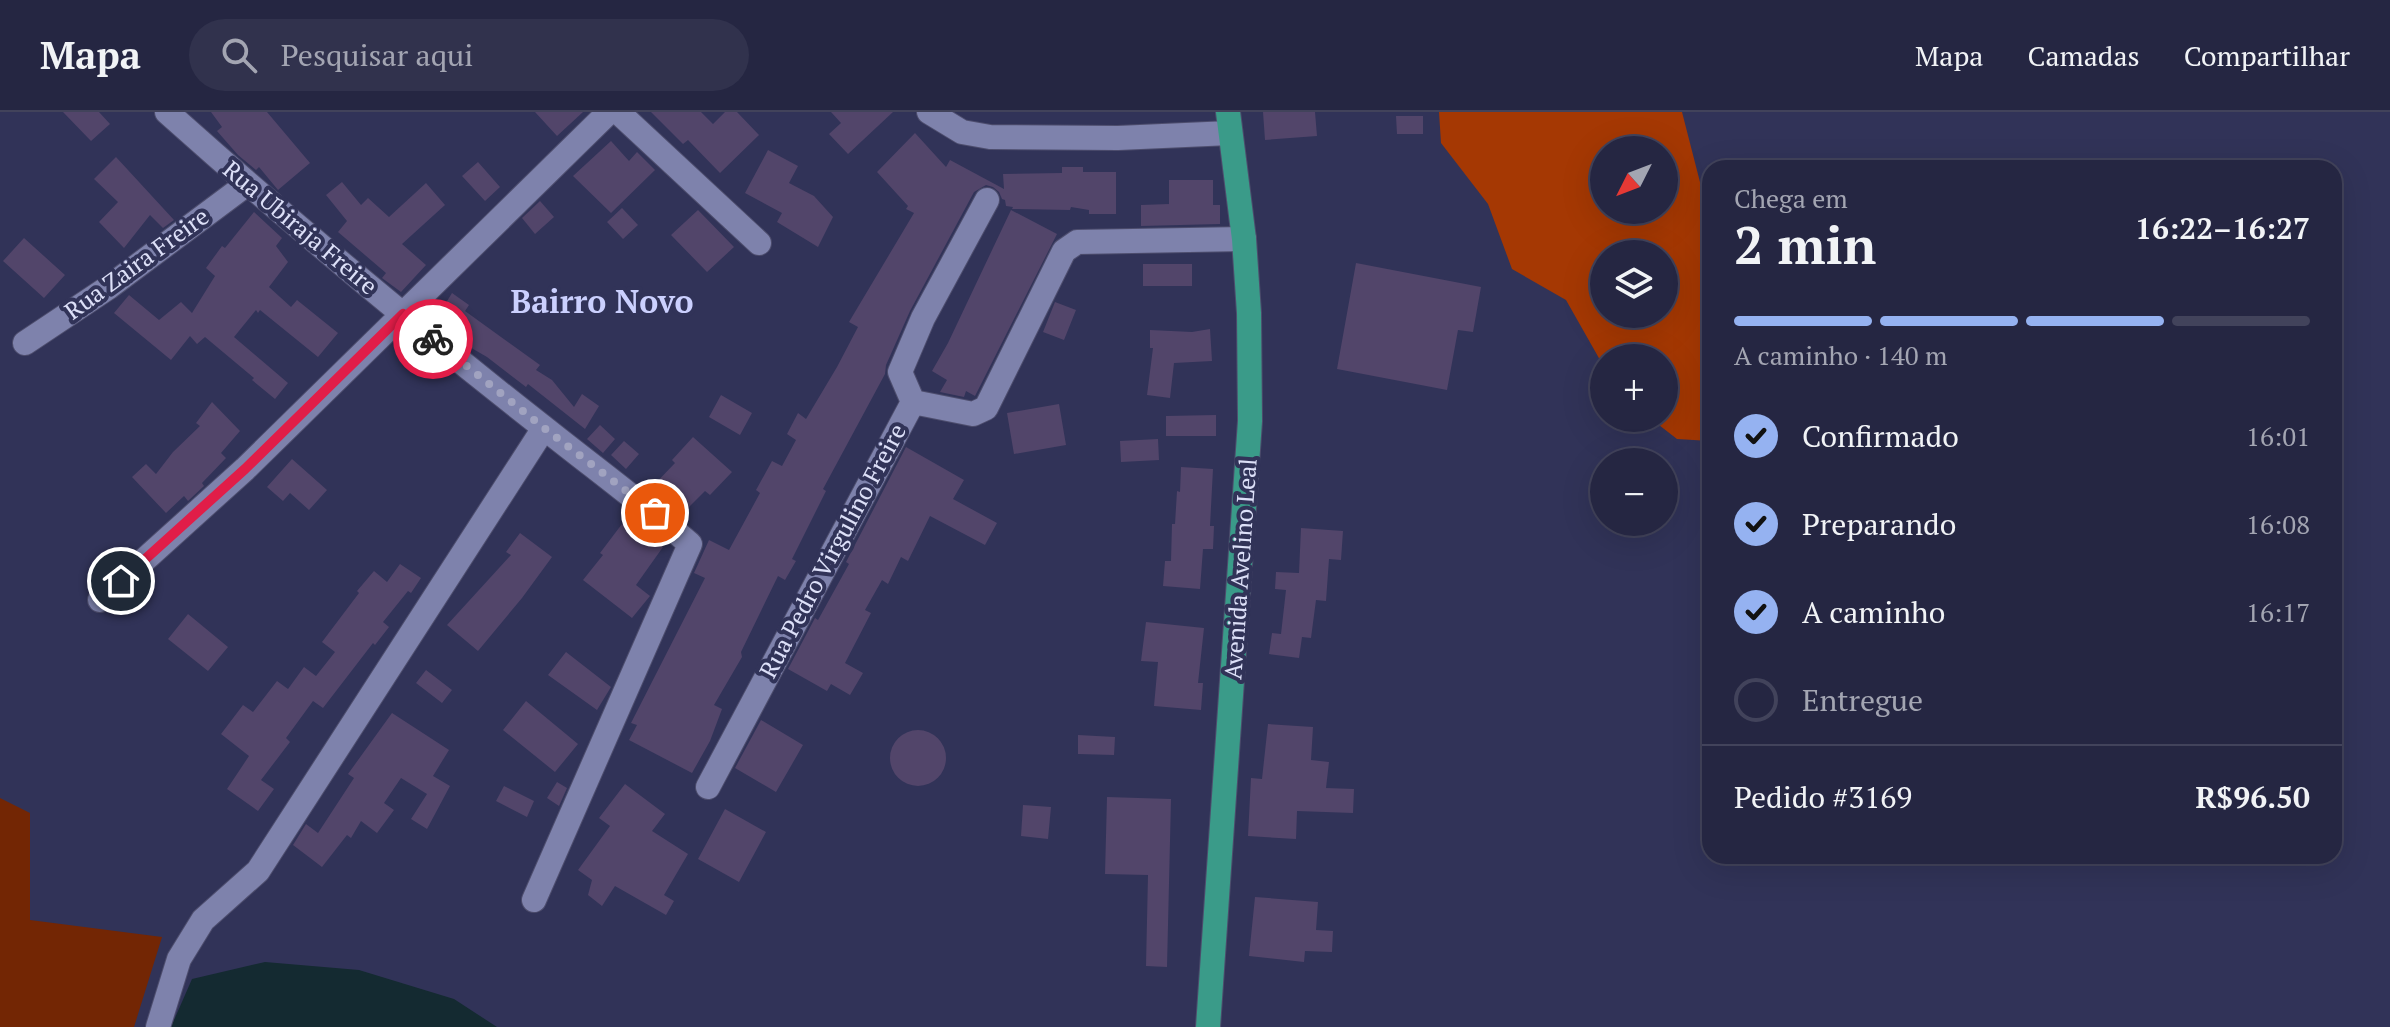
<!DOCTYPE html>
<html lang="pt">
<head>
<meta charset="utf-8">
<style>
  body { margin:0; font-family:"PT Serif",serif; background:#31324d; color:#f1f3f6; height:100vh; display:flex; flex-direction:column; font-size:30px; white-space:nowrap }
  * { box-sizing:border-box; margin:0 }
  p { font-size:26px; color:#a3a5b2 }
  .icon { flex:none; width:44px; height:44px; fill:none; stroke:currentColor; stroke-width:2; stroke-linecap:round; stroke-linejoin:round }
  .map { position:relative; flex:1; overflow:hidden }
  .details { position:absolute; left:1702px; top:48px; width:640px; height:704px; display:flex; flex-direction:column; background:#252642; border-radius:24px; box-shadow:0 8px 32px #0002,0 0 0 2px #42435b }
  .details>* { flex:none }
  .needle { width:52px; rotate:228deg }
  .buttons { position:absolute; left:1590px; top:24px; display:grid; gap:16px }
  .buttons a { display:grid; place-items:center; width:88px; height:88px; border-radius:50%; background:#252642; box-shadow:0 8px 32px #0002,0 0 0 2px #42435b; font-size:40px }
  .pin { position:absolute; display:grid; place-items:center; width:68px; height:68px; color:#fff; margin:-34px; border:4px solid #fff; border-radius:50%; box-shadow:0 2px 8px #0007 }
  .courier { position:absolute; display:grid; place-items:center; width:80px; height:80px; margin:-40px; border:6px solid #e11d48; border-radius:50%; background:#fff; color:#222; box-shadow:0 2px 10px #0007 }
  .overview em { font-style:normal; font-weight:700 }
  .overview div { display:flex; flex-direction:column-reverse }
  .overview { display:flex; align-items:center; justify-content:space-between; height:136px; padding:0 32px }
  h1 { font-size:52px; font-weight:700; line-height:60px }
  .bar { display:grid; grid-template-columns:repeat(4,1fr); gap:12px 8px; align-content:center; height:96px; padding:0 32px }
  .bar i { height:10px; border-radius:6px; background:#42435b }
  .bar .selected { background:#95b2f1 }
  .bar p { grid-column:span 4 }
  .line { display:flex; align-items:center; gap:20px; padding:0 32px; border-top:2px solid #42435b }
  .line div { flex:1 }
  ol { padding:0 32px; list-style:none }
  li { display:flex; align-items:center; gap:24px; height:88px }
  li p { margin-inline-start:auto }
  li .icon { padding:8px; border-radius:50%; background:#95b2f1; color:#111; stroke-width:4 }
  li:last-child { color:#a3a5b2 }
  li i { width:44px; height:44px; border:4px solid #42435b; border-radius:50% }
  header { display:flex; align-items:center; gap:48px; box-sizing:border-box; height:112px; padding:0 40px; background:#252642; border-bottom:2px solid #42435b }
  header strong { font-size:38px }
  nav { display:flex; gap:44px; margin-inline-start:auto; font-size:28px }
  .search { width:560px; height:72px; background:#31324d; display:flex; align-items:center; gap:20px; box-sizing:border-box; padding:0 28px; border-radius:44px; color:#a3a5b2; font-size:30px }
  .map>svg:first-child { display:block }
  .green { fill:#732604 }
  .forest { fill:#a53803; fill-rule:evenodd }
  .water { fill:#142a31 }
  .building { fill:#52456a }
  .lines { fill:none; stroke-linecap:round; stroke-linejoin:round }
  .minor-casing { stroke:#4d4d6d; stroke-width:26 }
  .major-casing { stroke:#4d4d6d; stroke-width:26 }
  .minor { stroke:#7e82ac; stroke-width:24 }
  .major { stroke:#3a9b89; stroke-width:24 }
  .done { stroke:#a1a3c0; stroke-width:8; stroke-dasharray:0 14.4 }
  .route { stroke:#e11d48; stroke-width:10 }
  .labels { text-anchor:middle; stroke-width:8; stroke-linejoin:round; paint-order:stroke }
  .street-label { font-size:24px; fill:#dde0f8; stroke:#313358 }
  .district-label { font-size:32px; font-weight:bold; fill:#cbd0fe; stroke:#313358 }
</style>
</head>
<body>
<header>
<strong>Mapa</strong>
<div class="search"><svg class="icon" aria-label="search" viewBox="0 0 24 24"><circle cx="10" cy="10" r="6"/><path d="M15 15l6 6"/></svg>Pesquisar aqui</div>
<nav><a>Mapa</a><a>Camadas</a><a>Compartilhar</a></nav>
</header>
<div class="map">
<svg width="2390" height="915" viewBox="0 0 2390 915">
  <rect width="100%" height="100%" fill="#313358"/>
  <path class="green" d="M 0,686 L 30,701 L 30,808 L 162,825 L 134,915 L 0,915 Z"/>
  <path class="forest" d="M 1439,0 L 1682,0 L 1710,109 L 1710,329 L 1677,327 L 1650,306 L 1664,306 L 1664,246 L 1604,246 L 1604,255 L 1566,188 L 1512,157 L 1488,92 L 1441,31 ZM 1604,38 L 1664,38 L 1664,98 L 1604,98 ZM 1604,142 L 1664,142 L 1664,202 L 1604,202 Z"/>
  <path class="water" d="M 265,850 L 359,858 L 454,887 L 497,915 L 171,915 L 192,867 Z"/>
  <path class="building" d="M 63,0 L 99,0 L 110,12 L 91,29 Z
    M 211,0 L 267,0 L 310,51 L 278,78 L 259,55 L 256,58 L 238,43 L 217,19 L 222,15 Z
    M 535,0 L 583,0 L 557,24 Z
    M 651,0 L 701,0 L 713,12 L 725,0 L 737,0 L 759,23 L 720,61 L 688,28 L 683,32 Z
    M 831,0 L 893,0 L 848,42 L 829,22 L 841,11 Z
    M 1263,0 L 1315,0 L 1317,24 L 1265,28 Z
    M 1396,4 L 1423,4 L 1423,22 L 1397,22 Z
    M 915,21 L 946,55 L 950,48 L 1004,77 L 1003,62 L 1062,61 L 1062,55 L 1083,55 L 1083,60 L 1116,60 L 1116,102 L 1089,102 L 1089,98 L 1071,95 L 1070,98 L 1012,97 L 1013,95 L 1006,94 L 1005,88 L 1002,87 L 999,80 L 993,75 L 986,73 L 974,80 L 910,199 L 886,253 L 885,262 L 823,377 L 826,379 L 792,447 L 796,449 L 785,468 L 778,464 L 741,540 L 742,545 L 714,593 L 722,597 L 710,629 L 692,661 L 629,628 L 637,613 L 631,611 L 705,466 L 694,461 L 709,428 L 729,438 L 760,381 L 756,378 L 772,349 L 782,354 L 796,328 L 787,322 L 798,301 L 806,307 L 837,255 L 858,215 L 849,210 L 914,101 L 906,97 L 908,94 L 877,60 Z
    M 611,29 L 629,49 L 637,40 L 655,58 L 611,101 L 573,64 Z
    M 768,38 L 798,54 L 789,71 L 814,84 L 833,105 L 818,135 L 777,110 L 782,101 L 745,81 Z
    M 116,45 L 174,108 L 163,116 L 150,103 L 124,136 L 99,110 L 118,90 L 94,67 Z
    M 478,50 L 500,75 L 485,89 L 462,64 Z
    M 1169,68 L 1213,68 L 1213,93 L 1220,93 L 1220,112 L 1141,114 L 1141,93 L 1169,92 Z
    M 342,70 L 361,93 L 368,86 L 389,105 L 426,71 L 445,93 L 402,132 L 426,153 L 401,180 L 382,166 L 386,161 L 338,120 L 347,109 L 326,83 Z
    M 540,89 L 554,105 L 535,122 L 522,106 Z
    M 622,96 L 638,113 L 623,127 L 607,110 Z
    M 698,98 L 734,135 L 707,160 L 671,123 Z
    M 1011,98 L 1057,122 L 975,284 L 966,279 L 964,285 L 940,280 L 947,268 L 932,259 L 948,231 Z
    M 254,100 L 282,126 L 276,134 L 288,150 L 269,175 L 291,195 L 297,188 L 338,221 L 318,245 L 260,198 L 258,201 L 256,198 L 234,225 L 288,271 L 275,287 L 252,268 L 254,266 L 205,225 L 197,232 L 190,224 L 171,248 L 114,201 L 129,183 L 159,208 L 181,190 L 192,201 L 215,164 L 206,156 L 222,134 L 225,136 Z
    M 24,126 L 65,163 L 44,186 L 3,149 Z
    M 1356,151 L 1481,175 L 1473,220 L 1458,218 L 1447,278 L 1337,257 Z
    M 1143,152 L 1192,152 L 1192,174 L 1143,174 Z
    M 452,181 L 469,193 L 465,199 L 540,253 L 536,258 L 552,268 L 574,295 L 582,282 L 599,294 L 585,317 L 528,272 L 526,275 L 487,245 L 461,230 L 465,222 L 438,204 Z
    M 1055,190 L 1076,198 L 1064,228 L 1043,220 Z
    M 1210,217 L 1212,249 L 1174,251 L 1170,286 L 1147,283 L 1153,236 L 1150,236 L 1150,218 L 1192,220 Z
    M 721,283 L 752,301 L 740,323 L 709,305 Z
    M 212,290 L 240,319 L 221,341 L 226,346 L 202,371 L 204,374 L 188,389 L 184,384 L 166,401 L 132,365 L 146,352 L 156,362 L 173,340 L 200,314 L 196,311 Z
    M 1059,292 L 1066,333 L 1014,342 L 1007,301 Z
    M 1216,303 L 1216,324 L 1166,324 L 1166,304 Z
    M 600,313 L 615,327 L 603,341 L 587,327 Z
    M 693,325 L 732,360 L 710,383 L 705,379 L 680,404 L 651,376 L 675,351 L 672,348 Z
    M 1158,327 L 1159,348 L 1121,350 L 1120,329 Z
    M 624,329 L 639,342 L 626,357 L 611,343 Z
    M 906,335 L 964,368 L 953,387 L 997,411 L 985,433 L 930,404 L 908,449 L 901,445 L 888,472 L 882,468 L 865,498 L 871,501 L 845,551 L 863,561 L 850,583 L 831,572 L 827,579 L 788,557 L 815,506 L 818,508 L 849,452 L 846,450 Z
    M 292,347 L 327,378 L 309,398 L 290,381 L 283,389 L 267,375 Z
    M 1181,355 L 1213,357 L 1210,414 L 1214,414 L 1213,437 L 1203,437 L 1200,477 L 1163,474 L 1165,449 L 1171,449 L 1172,412 L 1175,412 L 1177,379 L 1180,380 Z
    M 625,408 L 663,435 L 636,473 L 650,484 L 632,506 L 583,468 L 603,443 L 600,441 Z
    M 1301,416 L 1343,419 L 1341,448 L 1329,447 L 1326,489 L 1316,488 L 1311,526 L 1302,525 L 1299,546 L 1269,542 L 1272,521 L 1281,522 L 1286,478 L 1275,477 L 1276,460 L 1299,461 Z
    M 520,421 L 552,445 L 522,486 L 478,539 L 447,513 L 511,443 L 506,440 Z
    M 400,452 L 421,466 L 411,481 L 408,479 L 383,510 L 389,515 L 375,533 L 373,531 L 323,596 L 313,589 L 286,626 L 290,630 L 261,668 L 274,677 L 258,699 L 227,677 L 249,644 L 221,622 L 243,593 L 253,600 L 277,569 L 288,577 L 304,555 L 316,564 L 335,540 L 322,530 L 359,481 L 357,479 L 374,459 L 387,470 Z
    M 188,502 L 228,535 L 208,559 L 168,527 Z
    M 1146,510 L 1204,516 L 1198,571 L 1203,571 L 1201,598 L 1154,594 L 1158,550 L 1141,549 Z
    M 566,540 L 611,575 L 597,598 L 548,563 Z
    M 426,558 L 452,578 L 442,591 L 416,571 Z
    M 526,589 L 578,632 L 555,660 L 503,618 Z
    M 392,601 L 449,638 L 433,664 L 450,674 L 427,717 L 411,707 L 427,682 L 401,666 L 384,691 L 394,698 L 377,721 L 361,709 L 351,726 L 347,723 L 322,755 L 293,733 L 306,712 L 318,721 L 354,666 L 348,662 Z
    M 761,608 L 803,633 L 776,680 L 735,656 Z
    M 1268,612 L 1313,615 L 1311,648 L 1329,650 L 1326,676 L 1354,677 L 1353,701 L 1297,699 L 1296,727 L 1248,724 L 1251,666 L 1262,667 Z
    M890 646a28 28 0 1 1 56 0a28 28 0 1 1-56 0Z
    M 1078,623 L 1115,625 L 1114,643 L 1078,642 Z
    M 557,670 L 567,676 L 559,694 L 547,686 Z
    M 625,672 L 665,702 L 652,719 L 688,742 L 664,783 L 674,789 L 666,803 L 615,774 L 602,794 L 588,783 L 592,768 L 578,758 L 610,714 L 599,706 Z
    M 504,674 L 534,689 L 527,705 L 496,689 Z
    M 1107,685 L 1171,687 L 1167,855 L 1146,854 L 1148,763 L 1105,762 Z
    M 1023,693 L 1051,695 L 1048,727 L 1021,724 Z
    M 725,697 L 766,720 L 739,770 L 698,747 Z
    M 1255,785 L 1318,790 L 1316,818 L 1333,819 L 1332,840 L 1305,839 L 1304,850 L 1249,844 Z"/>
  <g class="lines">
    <g class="minor-casing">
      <path id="minor" d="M 167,0 C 289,109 414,214 543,315 C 592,354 642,391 690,432 L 534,788
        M 618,0 L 759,131
        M 929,0 L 962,20 L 990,25 L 1118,26 L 1230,21
        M 25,231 L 109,175 L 247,72
        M 913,290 L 973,302 L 986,296 L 1064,139 L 1077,130 L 1244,127
        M 913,290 L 900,260 L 923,206 L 987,88
        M 100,488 L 245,357 L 609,0
        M 708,675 L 913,290
        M 158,915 L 179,847 L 203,808 L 258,759 L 544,316"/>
    </g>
    <g class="major-casing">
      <path id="major" d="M 1208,915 L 1250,309 L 1249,201 L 1244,127 L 1228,0"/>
    </g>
    <use href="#minor" class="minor"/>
    <use href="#major" class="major"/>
  </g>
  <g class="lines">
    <path class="done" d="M 433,227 L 544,316 L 655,401"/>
    <path class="route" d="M 121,469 L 245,357 L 403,202 L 433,227"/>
  </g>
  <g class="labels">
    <g class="street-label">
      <text transform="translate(300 116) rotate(40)" y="8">Rua Ubiraja Freire</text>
      <text transform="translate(137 152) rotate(-36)" y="8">Rua Zaira Freire</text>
      <text transform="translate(833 439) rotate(-62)" y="8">Rua Pedro Virgulino Freire</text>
      <text transform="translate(1241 457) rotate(-86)" y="8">Avenida Avelino Leal</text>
    </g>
    <g class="district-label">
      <text x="602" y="201">Bairro Novo</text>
    </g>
  </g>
</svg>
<div class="buttons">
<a><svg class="needle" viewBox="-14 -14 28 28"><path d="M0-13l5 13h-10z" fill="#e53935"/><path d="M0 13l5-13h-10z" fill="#a3a5b2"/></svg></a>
<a><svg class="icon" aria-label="layers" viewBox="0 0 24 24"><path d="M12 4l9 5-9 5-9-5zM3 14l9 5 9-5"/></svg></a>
<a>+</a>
<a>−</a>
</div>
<div class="pin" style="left:655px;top:401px;background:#ea580c"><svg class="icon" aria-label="bag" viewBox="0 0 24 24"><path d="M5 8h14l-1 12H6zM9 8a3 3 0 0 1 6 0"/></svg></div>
<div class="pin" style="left:121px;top:469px;background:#1f2937"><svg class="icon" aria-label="home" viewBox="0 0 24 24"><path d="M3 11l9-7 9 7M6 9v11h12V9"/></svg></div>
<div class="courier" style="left:433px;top:227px"><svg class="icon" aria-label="bike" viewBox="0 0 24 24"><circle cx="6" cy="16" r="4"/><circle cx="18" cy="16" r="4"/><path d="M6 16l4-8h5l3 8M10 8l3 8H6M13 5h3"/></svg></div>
<section class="details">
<div class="overview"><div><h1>2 min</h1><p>Chega em</p></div><em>16:22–16:27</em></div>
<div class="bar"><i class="selected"></i><i class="selected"></i><i class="selected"></i><i></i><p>A caminho · 140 m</p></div>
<ol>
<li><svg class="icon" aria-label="check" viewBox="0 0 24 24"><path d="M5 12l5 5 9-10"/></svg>Confirmado<p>16:01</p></li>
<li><svg class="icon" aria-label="check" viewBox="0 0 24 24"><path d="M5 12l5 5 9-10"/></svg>Preparando<p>16:08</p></li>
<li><svg class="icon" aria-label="check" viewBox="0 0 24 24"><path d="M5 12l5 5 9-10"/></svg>A caminho<p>16:17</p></li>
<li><i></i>Entregue</li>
</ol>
<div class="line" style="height:104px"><div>Pedido #3169</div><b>R$96.50</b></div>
</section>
</div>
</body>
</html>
